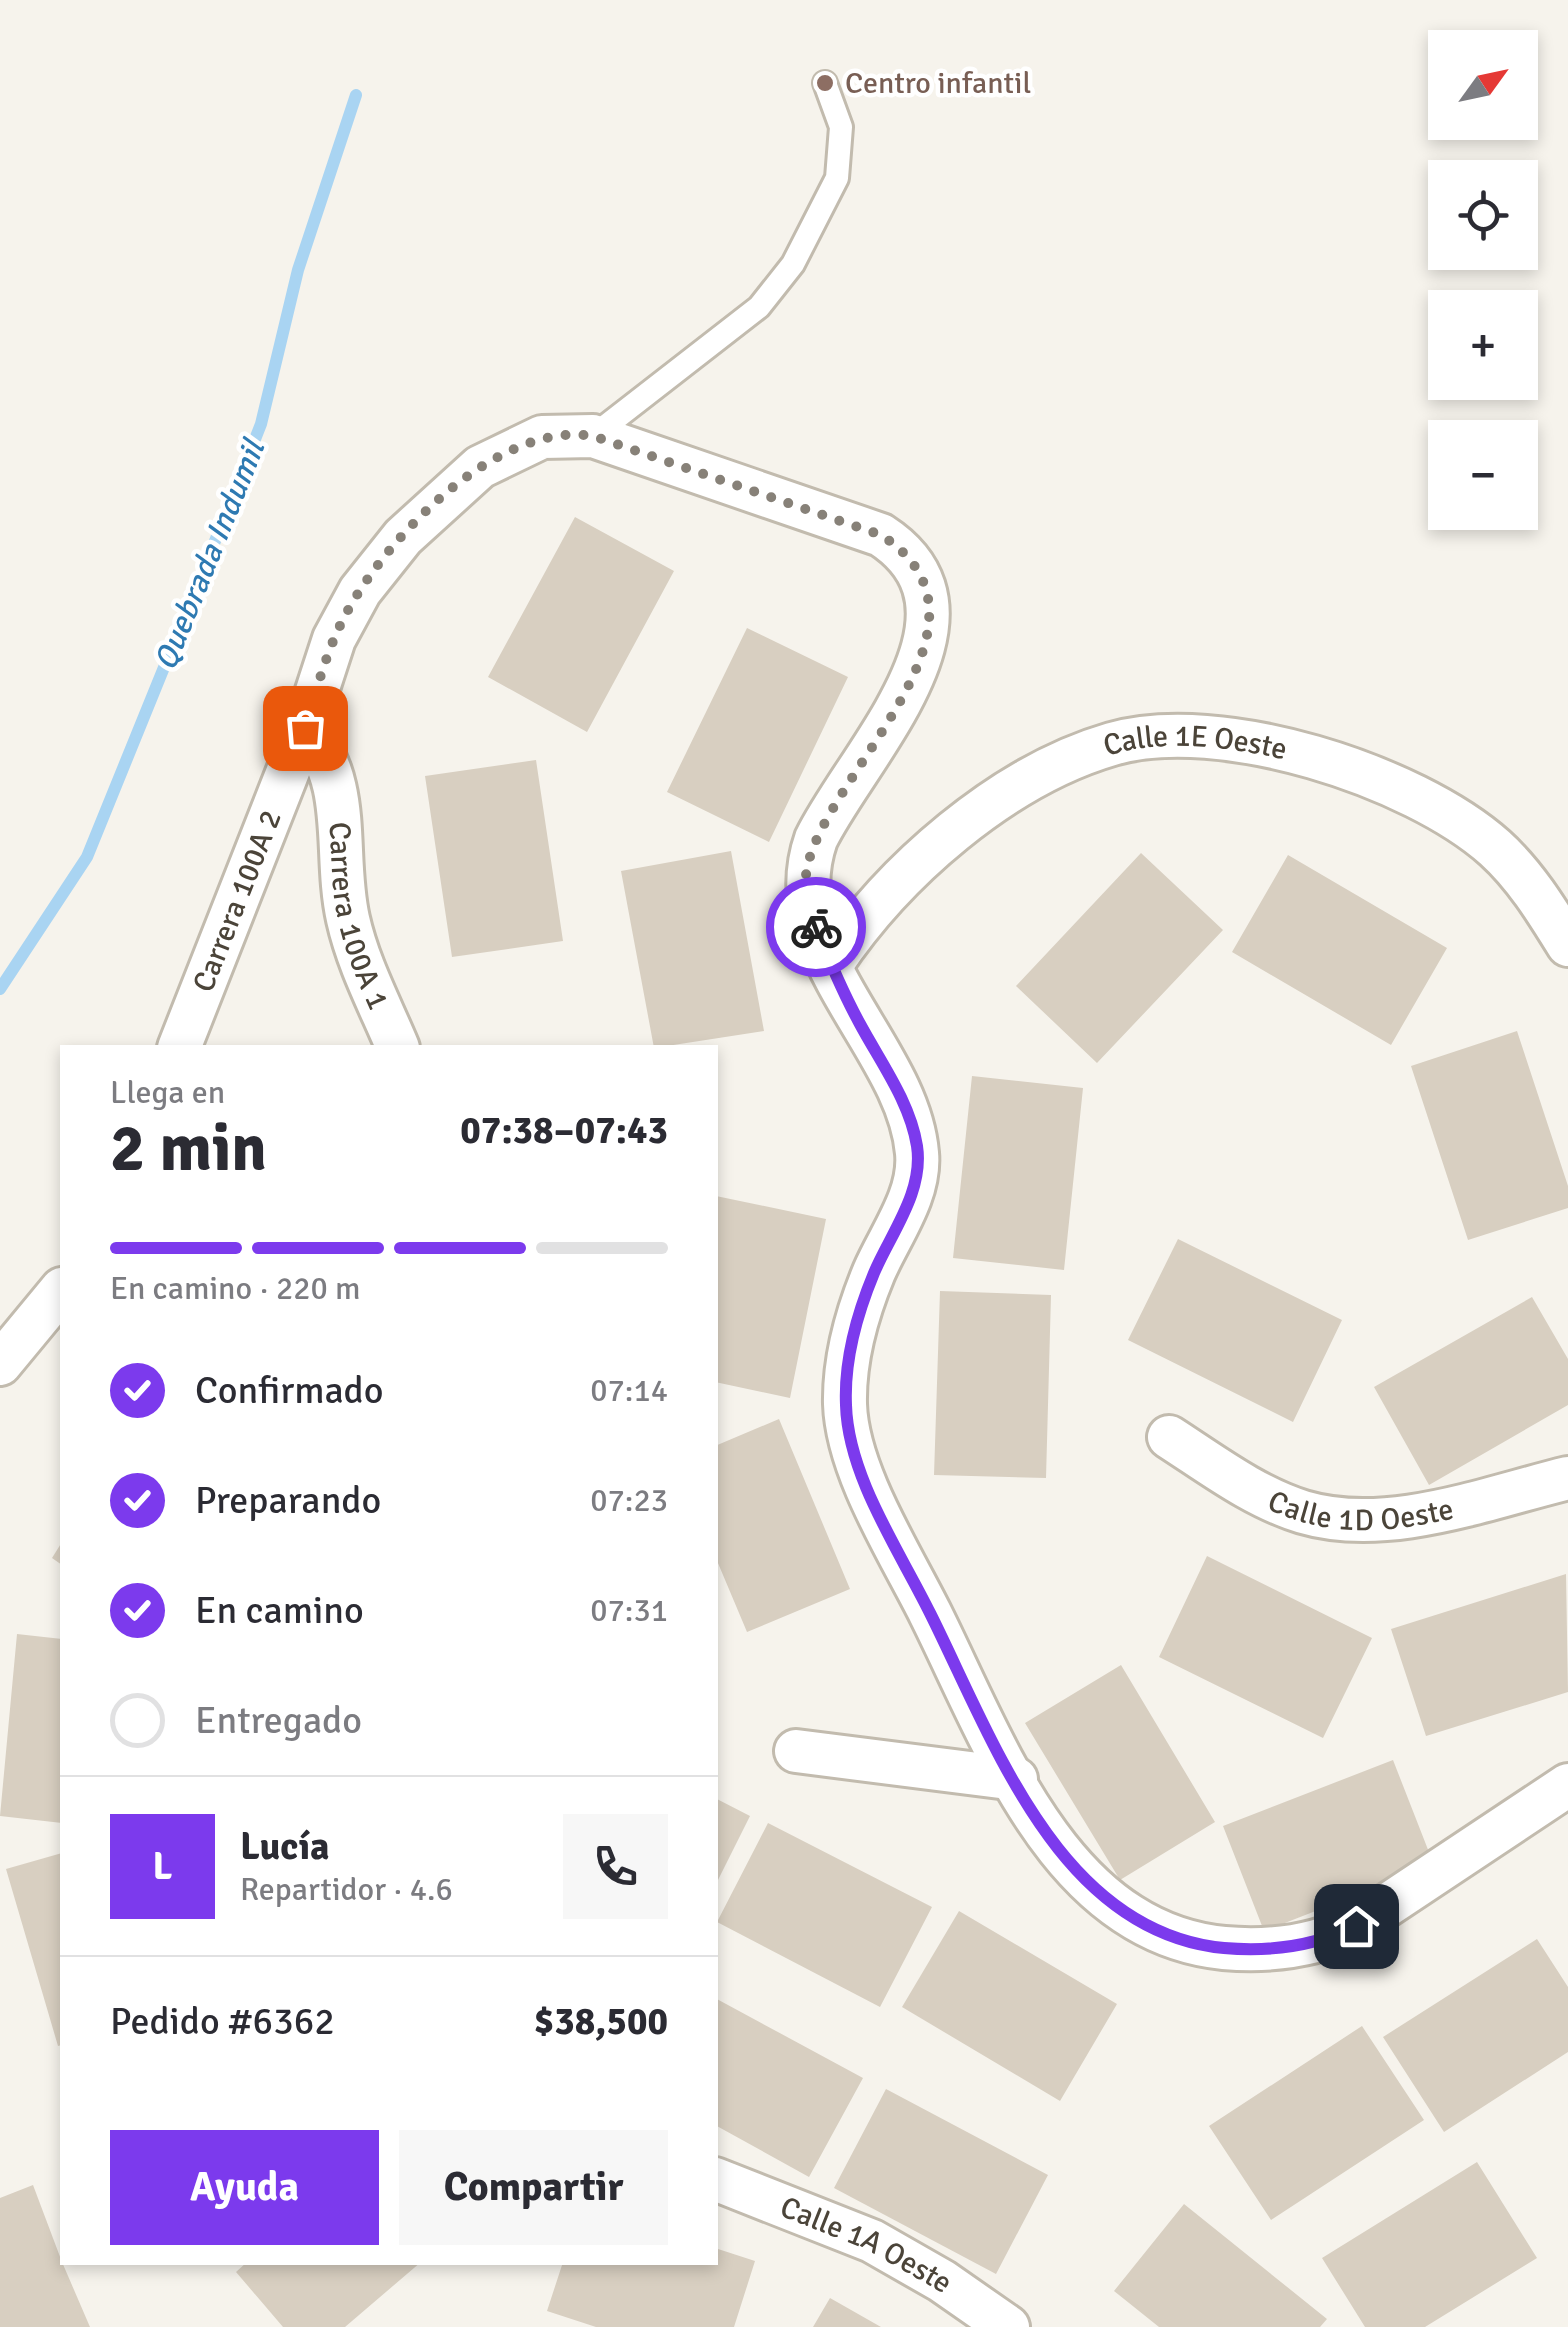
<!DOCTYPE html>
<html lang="es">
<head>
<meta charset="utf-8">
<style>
  body { margin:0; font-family:Signika,sans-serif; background:#f7f7f7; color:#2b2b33; height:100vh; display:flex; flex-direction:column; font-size:38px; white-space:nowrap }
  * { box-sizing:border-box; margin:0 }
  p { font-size:32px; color:#7c7c81 }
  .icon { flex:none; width:55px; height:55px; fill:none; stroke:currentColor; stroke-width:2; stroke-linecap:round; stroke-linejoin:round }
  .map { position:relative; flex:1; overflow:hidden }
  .details { position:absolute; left:60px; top:1045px; width:658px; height:1220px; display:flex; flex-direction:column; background:#fff; border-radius:0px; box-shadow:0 5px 15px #0003 }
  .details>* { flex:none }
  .needle { width:65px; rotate:57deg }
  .buttons { position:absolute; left:1428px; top:30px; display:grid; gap:20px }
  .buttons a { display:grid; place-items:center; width:110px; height:110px; border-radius:0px; background:#fff; box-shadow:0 5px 15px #0003; font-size:50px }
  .pin { position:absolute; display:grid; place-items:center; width:85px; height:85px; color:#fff; margin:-42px; border-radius:20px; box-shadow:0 5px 15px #0006 }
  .courier { position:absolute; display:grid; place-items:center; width:100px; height:100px; margin:-50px; border:8px solid #7c3aed; border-radius:50%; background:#fff; color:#222; box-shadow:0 2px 12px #0007 }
  .headline em { font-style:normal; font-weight:700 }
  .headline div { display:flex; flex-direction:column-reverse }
  .headline { display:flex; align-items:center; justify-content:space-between; height:170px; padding:0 50px }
  h1 { font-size:65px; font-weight:700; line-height:75px }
  .bar { display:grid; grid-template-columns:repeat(4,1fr); gap:15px 10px; align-content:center; height:120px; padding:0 50px }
  .bar i { height:12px; border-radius:8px; background:#e1e1e2 }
  .bar .on { background:#7c3aed }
  .bar p { grid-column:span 4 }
  .line { display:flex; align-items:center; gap:25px; padding:0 50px; border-top:2px solid #e1e1e2 }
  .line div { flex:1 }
  .round { display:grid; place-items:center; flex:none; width:105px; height:105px; border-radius:0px; background:#f7f7f7 }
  ol { padding:0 50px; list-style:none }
  li { display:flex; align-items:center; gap:30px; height:110px }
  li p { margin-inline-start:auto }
  li .icon { padding:10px; border-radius:50%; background:#7c3aed; color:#fff; stroke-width:4 }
  li:last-child { color:#7c7c81 }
  li i { width:55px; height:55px; border:5px solid #e1e1e2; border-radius:50% }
  .button { display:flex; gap:20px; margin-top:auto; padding:20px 50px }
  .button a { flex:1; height:115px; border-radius:0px; background:#7c3aed; color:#fff; font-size:40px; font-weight:700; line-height:115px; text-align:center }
  .button a+a { background:#f7f7f7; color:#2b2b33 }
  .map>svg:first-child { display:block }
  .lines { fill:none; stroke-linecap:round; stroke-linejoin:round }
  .stream { stroke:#a9d4f2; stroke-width:12 }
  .building { fill:#d8cfc1 }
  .service-casing { stroke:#c2bbae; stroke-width:28 }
  .minor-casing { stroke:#c2bbae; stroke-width:48 }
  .service { stroke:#fff; stroke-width:22 }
  .minor { stroke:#fff; stroke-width:42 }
  .done { stroke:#878178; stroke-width:10; stroke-dasharray:0 18 }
  .route { stroke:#7c3aed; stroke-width:12 }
  .education-dot { fill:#8d6e63; stroke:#fff; stroke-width:4 }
  .labels { text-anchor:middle; stroke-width:9; stroke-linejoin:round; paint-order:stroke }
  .education-label { font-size:30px; fill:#785e54; stroke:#fff; text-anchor:start }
  .street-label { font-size:30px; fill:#4b4439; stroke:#fff }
  .water-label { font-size:32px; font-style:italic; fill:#2e7ab2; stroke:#fff }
</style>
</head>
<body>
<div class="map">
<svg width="1568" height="2327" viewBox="0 0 1568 2327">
  <rect width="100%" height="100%" fill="#f6f3ec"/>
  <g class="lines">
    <path class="stream" d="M 0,989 L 87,857 L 206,564 L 261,424 L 298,270 L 356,95"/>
  </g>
  <path class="building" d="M 575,517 L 674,571 L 587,732 L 488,677 Z
    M 747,628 L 848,677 L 769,842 L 667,792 Z
    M 536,760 L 563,941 L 452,957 L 425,776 Z
    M 731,851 L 764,1031 L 654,1048 L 621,871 Z
    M 1141,853 L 1223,930 L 1097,1063 L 1016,986 Z
    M 1288,855 L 1447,948 L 1391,1045 L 1232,952 Z
    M 1517,1031 L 1568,1186 L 1568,1208 L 1468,1240 L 1411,1066 Z
    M 972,1076 L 1083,1088 L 1064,1270 L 953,1258 Z
    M 716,1196 L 826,1219 L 790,1398 L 715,1382 Z
    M 1178,1239 L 1342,1320 L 1293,1422 L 1128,1340 Z
    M 940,1291 L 1051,1295 L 1046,1478 L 934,1475 Z
    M 1532,1297 L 1568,1359 L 1568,1405 L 1429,1485 L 1374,1387 Z
    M 779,1419 L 850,1589 L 747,1632 L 715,1556 L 715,1446 Z
    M 62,1542 L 62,1565 L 52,1558 Z
    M 1207,1556 L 1372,1638 L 1323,1738 L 1159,1657 Z
    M 1566,1574 L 1568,1692 L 1426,1736 L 1391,1629 Z
    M 17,1634 L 62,1639 L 62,1823 L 0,1816 Z
    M 1121,1665 L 1215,1822 L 1120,1880 L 1025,1723 Z
    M 1393,1760 L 1434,1865 L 1264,1931 L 1223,1826 Z
    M 715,1798 L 750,1816 L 715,1886 Z
    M 768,1823 L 932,1907 L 880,2007 L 717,1922 Z
    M 62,1853 L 62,2045 L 58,2046 L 6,1869 Z
    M 959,1911 L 1117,2004 L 1060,2101 L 902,2007 Z
    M 1537,1939 L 1568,1987 L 1568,2052 L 1444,2132 L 1383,2037 Z
    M 715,1998 L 863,2078 L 809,2177 L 715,2125 Z
    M 1362,2026 L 1424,2120 L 1271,2220 L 1209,2126 Z
    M 886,2089 L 1048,2175 L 996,2274 L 834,2188 Z
    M 1477,2162 L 1537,2258 L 1425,2327 L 1365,2327 L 1322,2258 Z
    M 33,2185 L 62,2262 L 90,2327 L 0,2327 L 0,2198 Z
    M 1184,2204 L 1327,2319 L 1320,2327 L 1159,2327 L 1114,2291 Z
    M 715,2248 L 755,2261 L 734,2327 L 596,2327 L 547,2311 L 563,2262 L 715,2262 Z
    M 247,2262 L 421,2262 L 345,2327 L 283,2327 L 236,2272 Z
    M 830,2298 L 881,2327 L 813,2327 Z"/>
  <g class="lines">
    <g class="service-casing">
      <path id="service" d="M 593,436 L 759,307 L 793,264 L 837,178 L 841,127 L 825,83"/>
    </g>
    <g class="minor-casing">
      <g id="minor">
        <path id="s1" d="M 305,728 C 354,784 333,852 348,919 C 358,964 380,1005 398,1048"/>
        <path id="s2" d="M 831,965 C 893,872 1002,776 1112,744 C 1220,713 1413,775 1495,848 C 1525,875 1547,911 1568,945"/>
        <path id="s3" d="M 179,1048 L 305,728 L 334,639 L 360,591 L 403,537 L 480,467 L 542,437 L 593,436 L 881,535 C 1001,613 857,755 816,839 C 775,956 908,1046 917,1153 C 921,1195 890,1235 874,1272 C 857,1313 844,1359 845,1404 C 847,1471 900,1553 930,1613 C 994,1741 1059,1932 1224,1948 C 1269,1952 1315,1946 1356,1926 L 1568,1785"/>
        <path d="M 0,1364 L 62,1289"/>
        <path id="s4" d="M 1169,1437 C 1211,1464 1254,1497 1303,1512 C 1387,1537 1486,1498 1568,1478"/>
        <path d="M 796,1751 L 1016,1779"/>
        <path id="s5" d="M 715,2179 L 872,2241 L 942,2281 L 1008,2327"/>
      </g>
    </g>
    <use href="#service" class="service"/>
    <use href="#minor" class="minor"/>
  </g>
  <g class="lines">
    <path class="done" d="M 305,728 C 317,689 327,648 347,612 C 389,535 498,421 593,436 L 881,535 C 1016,622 827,771 807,868 C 803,889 809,908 816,927"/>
    <path class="route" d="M 816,927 C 829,960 843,993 860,1024 C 881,1063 910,1102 917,1146 C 924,1192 891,1233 874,1273 C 857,1314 844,1360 846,1405 C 848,1476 899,1550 930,1613 C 994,1741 1059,1932 1224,1948 C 1270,1952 1315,1946 1356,1926"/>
  </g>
  <circle class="education-dot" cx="825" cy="83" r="10"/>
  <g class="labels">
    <g class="education-label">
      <text x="845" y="93">Centro infantil</text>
    </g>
    <g class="street-label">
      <text dy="10" stroke="none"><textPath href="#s2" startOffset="448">Calle 1E Oeste</textPath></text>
      <text dy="10" stroke="none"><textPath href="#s3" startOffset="158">Carrera 100A 2</textPath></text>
      <text dy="10" stroke="none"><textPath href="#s1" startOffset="198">Carrera 100A 1</textPath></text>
      <text dy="10" stroke="none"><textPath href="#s4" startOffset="212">Calle 1D Oeste</textPath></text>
      <text dy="10" stroke="none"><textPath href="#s5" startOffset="165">Calle 1A Oeste</textPath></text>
    </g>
    <g class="water-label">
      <text transform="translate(209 555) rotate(-68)" y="11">Quebrada Indumil</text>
    </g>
  </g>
</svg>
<div class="buttons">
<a><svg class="needle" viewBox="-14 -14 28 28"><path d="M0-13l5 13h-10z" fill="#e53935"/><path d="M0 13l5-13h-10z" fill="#7c7c81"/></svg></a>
<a><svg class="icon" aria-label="locate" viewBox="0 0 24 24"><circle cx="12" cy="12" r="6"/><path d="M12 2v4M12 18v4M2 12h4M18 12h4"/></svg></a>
<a>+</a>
<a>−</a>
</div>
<div class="pin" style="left:305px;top:728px;background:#ea580c"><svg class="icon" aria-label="bag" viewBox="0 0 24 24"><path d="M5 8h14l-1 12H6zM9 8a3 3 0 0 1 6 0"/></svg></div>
<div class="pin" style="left:1356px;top:1926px;background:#1f2937"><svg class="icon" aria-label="home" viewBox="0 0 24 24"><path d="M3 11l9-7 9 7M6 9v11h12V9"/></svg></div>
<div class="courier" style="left:816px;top:927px"><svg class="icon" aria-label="bike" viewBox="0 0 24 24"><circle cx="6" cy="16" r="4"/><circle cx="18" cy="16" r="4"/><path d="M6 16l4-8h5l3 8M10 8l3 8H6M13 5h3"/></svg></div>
<section class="details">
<div class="headline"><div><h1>2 min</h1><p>Llega en</p></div><em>07:38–07:43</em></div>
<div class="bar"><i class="on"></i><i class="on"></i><i class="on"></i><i></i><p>En camino · 220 m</p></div>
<ol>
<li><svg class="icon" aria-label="check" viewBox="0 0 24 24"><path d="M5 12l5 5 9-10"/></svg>Confirmado<p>07:14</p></li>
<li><svg class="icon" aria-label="check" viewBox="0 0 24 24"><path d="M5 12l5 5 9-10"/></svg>Preparando<p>07:23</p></li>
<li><svg class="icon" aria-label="check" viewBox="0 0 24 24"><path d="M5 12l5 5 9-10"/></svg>En camino<p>07:31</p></li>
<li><i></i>Entregado</li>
</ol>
<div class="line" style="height:180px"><b class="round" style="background:#7c3aed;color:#fff">L</b><div><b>Lucía</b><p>Repartidor · 4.6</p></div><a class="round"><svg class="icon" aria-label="phone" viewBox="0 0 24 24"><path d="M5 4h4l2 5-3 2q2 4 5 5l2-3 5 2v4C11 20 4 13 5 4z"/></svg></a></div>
<div class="line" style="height:130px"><div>Pedido #6362</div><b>$38,500</b></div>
<div class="button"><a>Ayuda</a><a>Compartir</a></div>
</section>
</div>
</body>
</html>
